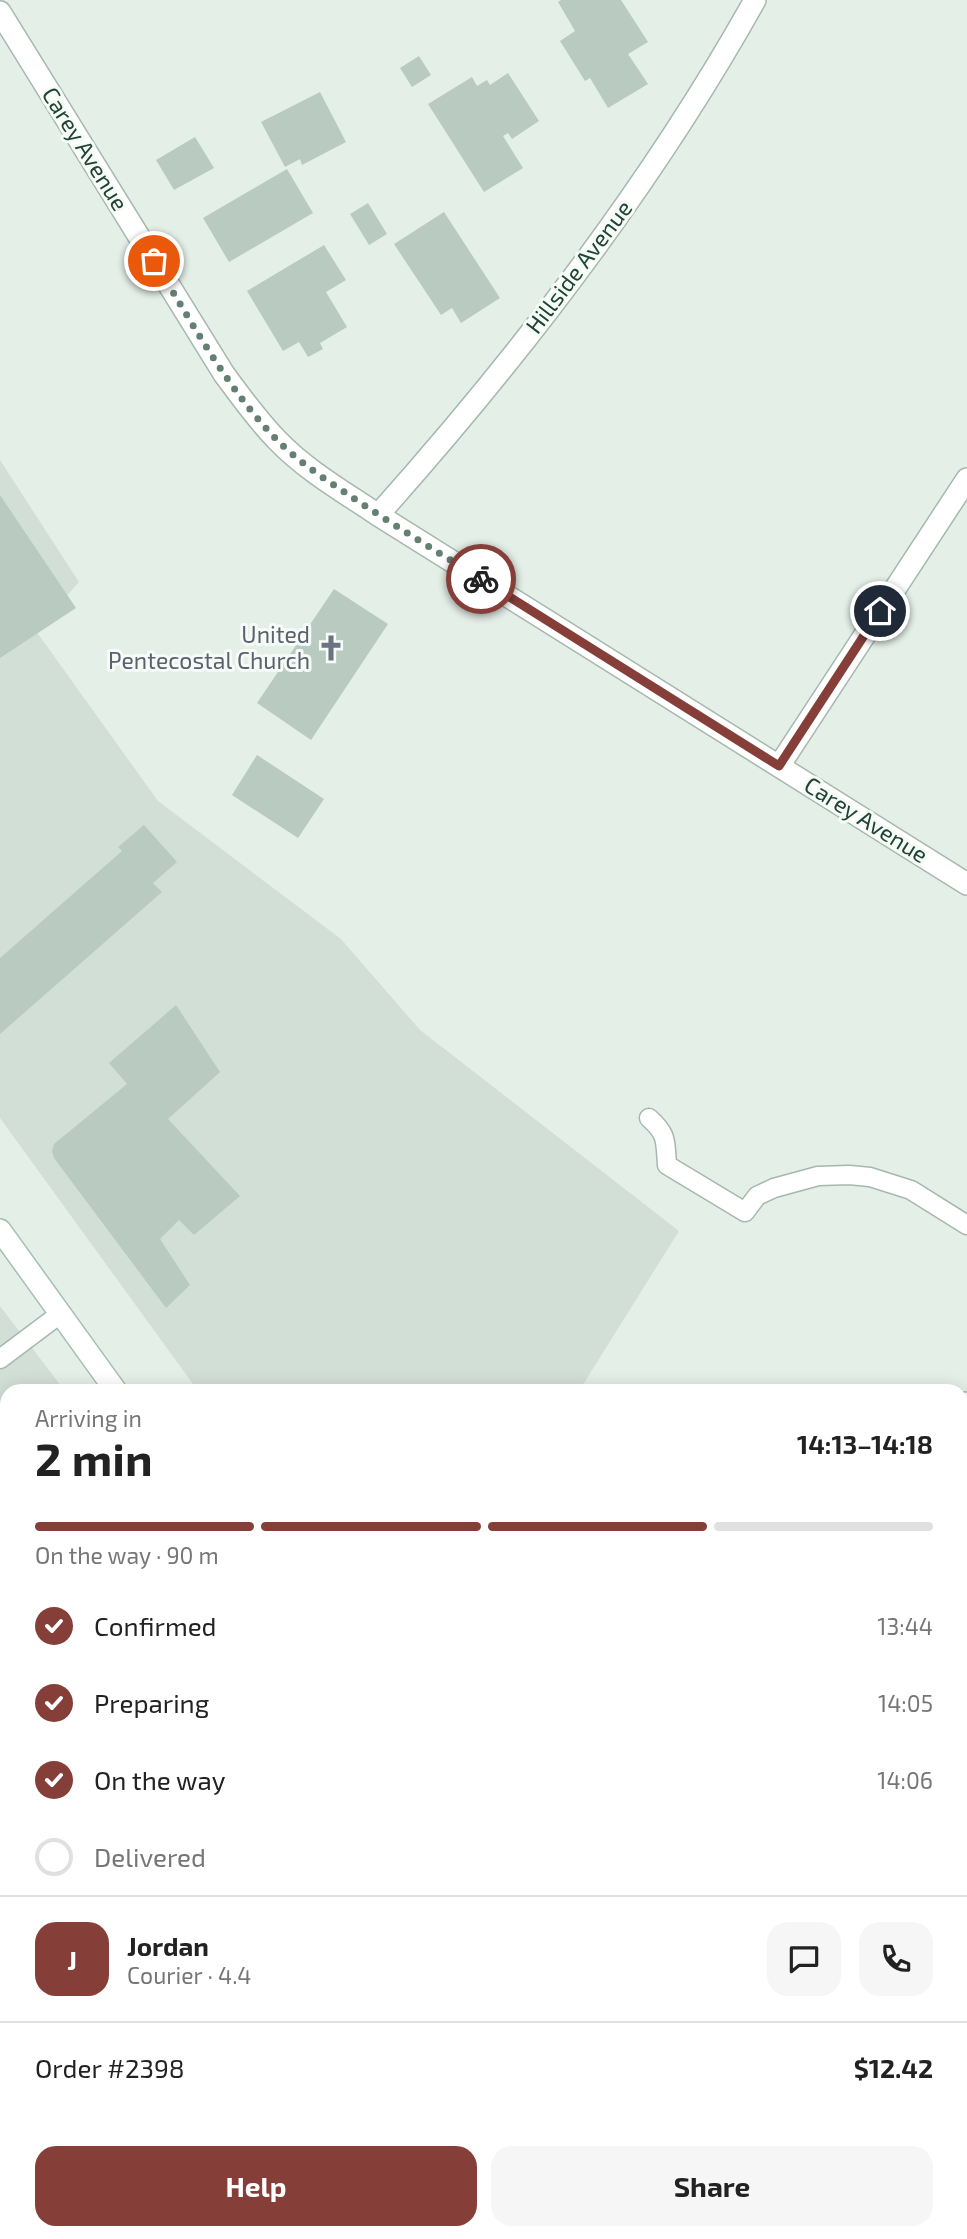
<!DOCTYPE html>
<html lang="en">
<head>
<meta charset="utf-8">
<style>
  body { margin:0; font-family:"Exo 2",sans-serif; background:#f6f6f6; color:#222; height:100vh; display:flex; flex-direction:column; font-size:26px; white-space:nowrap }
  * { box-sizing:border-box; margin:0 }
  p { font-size:23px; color:#767676 }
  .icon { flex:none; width:38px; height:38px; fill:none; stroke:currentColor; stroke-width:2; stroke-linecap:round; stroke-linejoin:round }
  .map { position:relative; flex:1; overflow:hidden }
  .details { position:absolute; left:0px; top:1384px; width:968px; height:856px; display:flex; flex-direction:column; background:#fff; border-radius:21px 21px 0 0; box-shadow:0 4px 18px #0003 }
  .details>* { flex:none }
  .pin { position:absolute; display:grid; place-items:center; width:60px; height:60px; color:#fff; margin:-30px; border:4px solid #fff; border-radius:50%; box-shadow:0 2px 7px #0007 }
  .courier { position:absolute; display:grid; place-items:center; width:70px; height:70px; margin:-35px; border:5px solid #853e38; border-radius:50%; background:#fff; color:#222; box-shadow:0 2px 9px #0007 }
  .summary em { font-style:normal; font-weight:700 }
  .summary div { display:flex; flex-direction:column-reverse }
  .summary { display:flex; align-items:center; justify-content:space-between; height:119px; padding:0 35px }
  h1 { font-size:46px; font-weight:700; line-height:52px }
  .bar { display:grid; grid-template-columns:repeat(4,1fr); gap:10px 7px; align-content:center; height:84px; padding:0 35px }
  .bar i { height:9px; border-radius:5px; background:#e0e0e0 }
  .bar .selected { background:#853e38 }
  .bar p { grid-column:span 4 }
  .line { display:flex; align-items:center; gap:18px; padding:0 35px; border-top:2px solid #e0e0e0 }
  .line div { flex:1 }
  .round { display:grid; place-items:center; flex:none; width:74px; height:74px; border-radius:21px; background:#f6f6f6 }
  ol { padding:0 35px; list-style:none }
  li { display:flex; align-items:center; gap:21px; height:77px }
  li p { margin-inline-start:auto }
  li .icon { padding:7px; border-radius:50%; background:#853e38; color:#fff; stroke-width:4 }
  li:last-child { color:#767676 }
  li i { width:38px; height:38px; border:4px solid #e0e0e0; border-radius:50% }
  .action { display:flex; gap:14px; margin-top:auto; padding:14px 35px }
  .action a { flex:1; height:80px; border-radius:21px; background:#853e38; color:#fff; font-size:28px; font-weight:700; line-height:80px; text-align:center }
  .action a+a { background:#f6f6f6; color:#222 }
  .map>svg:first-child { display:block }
  .built { fill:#d2dfd7 }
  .building { fill:#b9cac1 }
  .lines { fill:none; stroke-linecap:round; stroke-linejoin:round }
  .lane-casing { stroke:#a6b8ae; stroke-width:21 }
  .street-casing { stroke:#a6b8ae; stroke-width:24 }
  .secondary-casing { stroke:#a4bfb1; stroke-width:24 }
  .lane { stroke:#fff; stroke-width:18 }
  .street { stroke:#fff; stroke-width:21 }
  .secondary { stroke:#fff; stroke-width:21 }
  .done { stroke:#657f73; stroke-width:7; stroke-dasharray:0 12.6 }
  .route { stroke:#853e38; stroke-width:9 }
  .labels { text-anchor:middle; stroke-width:6; stroke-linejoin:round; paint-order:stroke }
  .street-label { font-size:23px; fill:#214334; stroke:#f5fbf7 }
  .worship-label { font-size:23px; fill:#5b616d; stroke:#f5fbf7; text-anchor:end }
</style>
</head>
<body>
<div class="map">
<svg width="967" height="2239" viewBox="0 0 967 2239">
  <rect width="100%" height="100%" fill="#e4efe8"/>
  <path class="built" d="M 0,460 L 79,582 L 36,631 L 158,801 L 341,939 L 420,1030 L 679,1231 L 579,1391 L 198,1391 L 0,1118 Z
    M 0,1306 L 65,1391 L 7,1391 L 7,1637 L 0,1631 Z
    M 961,1955 L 967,1961 L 967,2239 L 900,2239 L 892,2233 L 961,2233 Z
    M 7,2110 L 7,2233 L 787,2233 L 795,2239 L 0,2239 L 0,2119 Z"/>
  <path class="building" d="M 561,0 L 621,0 L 648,42 L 628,54 L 648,84 L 608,108 L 590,78 L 585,81 L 560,41 L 575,31 L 558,2 Z
    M 419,56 L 431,75 L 412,87 L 400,68 Z
    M 508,73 L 539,121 L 512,139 L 508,133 L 503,136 L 523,168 L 484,192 L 428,104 L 472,77 L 477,86 L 487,80 L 490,85 Z
    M 320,92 L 346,142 L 302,165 L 300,159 L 285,167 L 261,122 Z
    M 195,137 L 214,168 L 174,190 L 156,160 Z
    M 287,169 L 313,213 L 229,262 L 203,218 Z
    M 368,203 L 387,234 L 369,245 L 350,214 Z
    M 444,212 L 500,298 L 461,323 L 452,308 L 441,315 L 394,244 Z
    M 324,245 L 346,280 L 326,292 L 347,327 L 320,343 L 323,349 L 308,357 L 299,342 L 283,351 L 247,291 Z
    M 0,495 L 76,608 L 0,658 Z
    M 334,589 L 388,624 L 311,740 L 257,703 Z
    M 257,755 L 324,799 L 298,838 L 232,795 Z
    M 144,825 L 177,862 L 153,883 L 162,892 L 0,1034 L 0,958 L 122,851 L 118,847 Z
    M 176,1005 L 220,1072 L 168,1119 L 240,1196 L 194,1235 L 179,1220 L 160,1239 L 190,1285 L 166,1308 L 54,1158 L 52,1151 L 54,1144 L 127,1084 L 109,1063 Z
    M 961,1597 L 967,1603 L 967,1681 L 961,1675 Z
    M 961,1893 L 967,1899 L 967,1950 L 961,1944 Z
    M 224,2233 L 328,2233 L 335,2239 L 219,2239 Z
    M 349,2233 L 552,2233 L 547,2239 L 345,2239 Z"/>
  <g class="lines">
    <g class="lane-casing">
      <path id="lane" d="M 649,1118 C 668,1135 665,1141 667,1165 L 745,1212 L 757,1196 L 774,1188 L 818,1176 L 849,1175 L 870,1177 L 911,1190 L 967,1225
        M 0,1359 L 60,1314
        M 961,1566 L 967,1572
        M 961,1695 L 967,1701
        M 0,2082 L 7,2073
        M 0,2172 L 7,2163
        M 961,2194 L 967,2187
        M 57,2239 L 62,2233
        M 150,2239 L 155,2233
        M 588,2239 L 593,2233
        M 924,2239 L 929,2233"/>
    </g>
    <g class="street-casing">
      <path id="street" d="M 0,12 L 224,374 C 241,397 258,421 278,441 C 307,471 344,492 378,515 L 967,884
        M 378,515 C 520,356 651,186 755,0
        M 779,766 L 967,479
        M 961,1413 L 967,1403"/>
    </g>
    <g class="secondary-casing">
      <path id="secondary" d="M 0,1230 L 116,1391
        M 798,2233 L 804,2239"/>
    </g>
    <use href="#lane" class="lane"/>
    <use href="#street" class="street"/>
    <use href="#secondary" class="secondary"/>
  </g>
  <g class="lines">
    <path class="done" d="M 154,261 C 192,322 227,389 278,441 C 298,461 323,478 346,493 C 390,523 436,551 481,579"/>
    <path class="route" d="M 481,579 L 779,766 L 880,611"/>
  </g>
  <defs>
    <g id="church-bare" transform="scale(2.1)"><path d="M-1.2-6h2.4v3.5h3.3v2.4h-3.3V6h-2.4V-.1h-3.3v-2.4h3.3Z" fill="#6b7280" stroke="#f5fbf7" stroke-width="2.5" paint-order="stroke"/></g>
  </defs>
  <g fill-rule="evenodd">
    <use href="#church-bare" x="331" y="648"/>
  </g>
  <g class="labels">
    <g class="street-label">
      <text transform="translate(85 149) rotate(58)" y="8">Carey Avenue</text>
      <text transform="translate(579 267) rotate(-53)" y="8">Hillside Avenue</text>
      <text transform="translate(866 820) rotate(32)" y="8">Carey Avenue</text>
    </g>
    <g class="worship-label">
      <text x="310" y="643">United<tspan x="310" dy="26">Pentecostal Church</tspan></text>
    </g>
  </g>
</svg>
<div class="pin" style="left:154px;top:261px;background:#ea580c"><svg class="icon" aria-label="bag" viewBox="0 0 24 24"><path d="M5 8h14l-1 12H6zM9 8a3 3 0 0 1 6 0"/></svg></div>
<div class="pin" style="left:880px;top:611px;background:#1f2937"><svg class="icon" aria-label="home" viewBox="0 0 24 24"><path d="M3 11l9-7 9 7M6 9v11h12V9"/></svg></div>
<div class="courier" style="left:481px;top:579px"><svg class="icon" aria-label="bike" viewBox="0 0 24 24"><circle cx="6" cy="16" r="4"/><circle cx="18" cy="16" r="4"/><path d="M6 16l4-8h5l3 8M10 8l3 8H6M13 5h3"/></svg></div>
<section class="details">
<div class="summary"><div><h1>2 min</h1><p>Arriving in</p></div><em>14:13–14:18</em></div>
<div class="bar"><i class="selected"></i><i class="selected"></i><i class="selected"></i><i></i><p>On the way · 90 m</p></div>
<ol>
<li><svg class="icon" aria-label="check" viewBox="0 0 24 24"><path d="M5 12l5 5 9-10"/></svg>Confirmed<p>13:44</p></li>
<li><svg class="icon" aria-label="check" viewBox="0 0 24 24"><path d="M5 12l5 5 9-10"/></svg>Preparing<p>14:05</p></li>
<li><svg class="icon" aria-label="check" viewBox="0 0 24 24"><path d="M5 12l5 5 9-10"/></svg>On the way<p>14:06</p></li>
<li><i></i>Delivered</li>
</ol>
<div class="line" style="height:126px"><b class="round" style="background:#853e38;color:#fff">J</b><div><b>Jordan</b><p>Courier · 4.4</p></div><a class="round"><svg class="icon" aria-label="chat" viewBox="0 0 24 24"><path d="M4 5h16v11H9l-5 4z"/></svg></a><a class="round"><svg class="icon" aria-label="phone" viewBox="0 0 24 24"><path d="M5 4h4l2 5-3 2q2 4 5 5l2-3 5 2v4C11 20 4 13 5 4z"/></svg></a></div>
<div class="line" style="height:91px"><div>Order #2398</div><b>$12.42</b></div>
<div class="action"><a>Help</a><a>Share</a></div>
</section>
</div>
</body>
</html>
